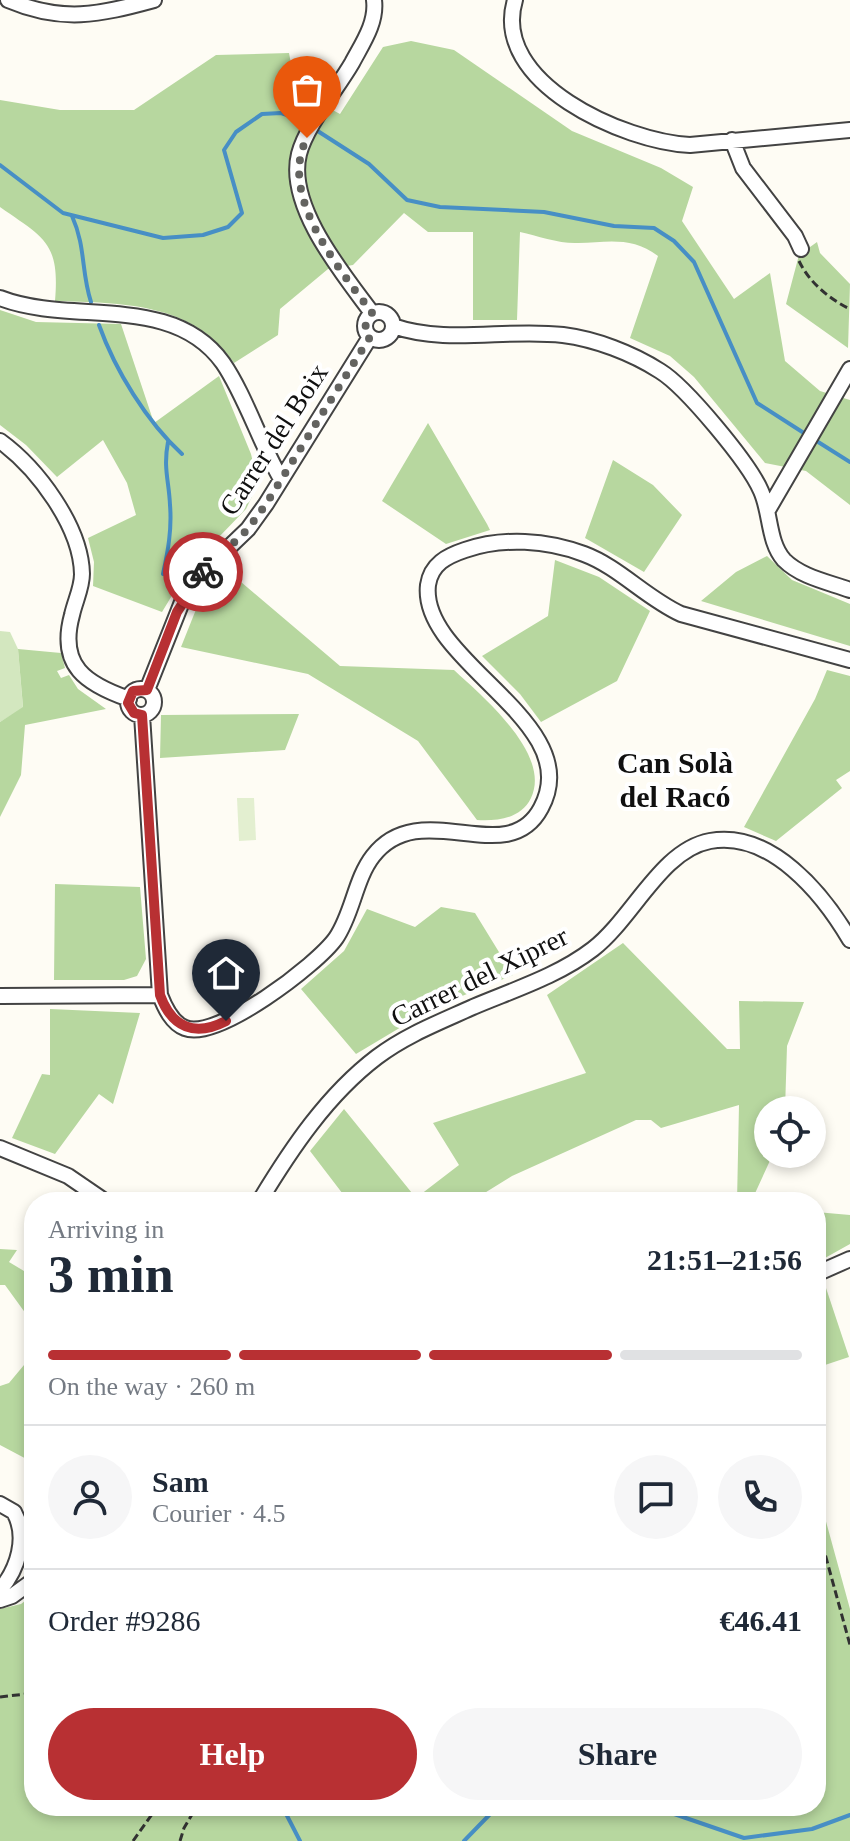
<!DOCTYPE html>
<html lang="en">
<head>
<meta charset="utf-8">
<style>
  body { margin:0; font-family:"Times New Roman",serif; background:#f6f6f7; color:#1f2937; height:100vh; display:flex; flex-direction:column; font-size:30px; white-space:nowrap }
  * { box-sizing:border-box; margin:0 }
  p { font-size:26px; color:#747a83 }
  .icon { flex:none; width:44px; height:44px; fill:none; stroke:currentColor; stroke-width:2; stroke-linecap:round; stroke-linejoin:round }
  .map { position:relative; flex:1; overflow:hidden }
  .details { position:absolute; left:24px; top:1192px; width:802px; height:624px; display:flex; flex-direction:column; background:#fff; border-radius:32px; box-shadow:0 4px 12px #0003 }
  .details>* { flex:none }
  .tools { position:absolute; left:754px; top:1096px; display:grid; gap:16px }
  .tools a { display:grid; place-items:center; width:72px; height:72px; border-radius:50%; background:#fff; box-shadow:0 4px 12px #0003; font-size:40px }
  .pin { position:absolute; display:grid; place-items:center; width:68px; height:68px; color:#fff; margin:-82px -34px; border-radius:50% 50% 50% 0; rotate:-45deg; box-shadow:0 0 8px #0007 }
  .pin .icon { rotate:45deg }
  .courier { position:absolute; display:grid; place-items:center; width:80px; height:80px; margin:-40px; border:6px solid #b83033; border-radius:50%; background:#fff; color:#222; box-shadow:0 2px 10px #0007 }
  .overview em { font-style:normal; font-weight:700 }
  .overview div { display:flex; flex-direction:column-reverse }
  .overview { display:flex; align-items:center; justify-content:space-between; height:136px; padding:0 24px }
  h1 { font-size:52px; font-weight:700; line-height:60px }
  .bar { display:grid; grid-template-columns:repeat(4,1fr); gap:12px 8px; align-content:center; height:96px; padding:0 24px }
  .bar i { height:10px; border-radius:6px; background:#e0e1e3 }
  .bar .selected { background:#b83033 }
  .bar p { grid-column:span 4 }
  .line { display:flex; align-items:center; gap:20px; padding:0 24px; border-top:2px solid #e0e1e3 }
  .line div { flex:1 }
  .round { display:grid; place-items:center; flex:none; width:84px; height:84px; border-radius:42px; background:#f6f6f7 }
  .cta { display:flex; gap:16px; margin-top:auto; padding:16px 24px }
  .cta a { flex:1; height:92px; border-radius:48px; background:#b83033; color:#fff; font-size:32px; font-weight:700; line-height:92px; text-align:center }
  .cta a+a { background:#f6f6f7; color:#1f2937 }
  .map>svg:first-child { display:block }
  .green { fill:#d3e7bf }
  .forest { fill:#b7d79f }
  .pitch { fill:#e3efd0 }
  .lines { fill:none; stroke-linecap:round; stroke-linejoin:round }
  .stream { stroke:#478fc5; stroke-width:4 }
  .street-casing { stroke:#434343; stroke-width:18 }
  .path { stroke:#323232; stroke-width:3; stroke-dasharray:8 4; stroke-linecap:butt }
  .street { stroke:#fff; stroke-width:14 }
  .done { stroke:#636360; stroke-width:8; stroke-dasharray:0 14.4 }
  .route { stroke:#b83033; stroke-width:10 }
  .labels { text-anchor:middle; stroke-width:8; stroke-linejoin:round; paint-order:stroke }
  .street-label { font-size:28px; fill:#101010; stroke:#fff }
  .neighbourhood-label { font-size:30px; font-weight:bold; fill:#101010; stroke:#fff }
</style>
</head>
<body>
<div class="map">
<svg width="850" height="1841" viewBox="0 0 850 1841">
  <rect width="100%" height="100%" fill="#fefcf4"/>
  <path class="green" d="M 0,631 L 10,632 L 18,649 L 23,708 L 0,722 Z"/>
  <path class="forest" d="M 411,41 L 454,50 L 572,131 L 661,168 L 693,187 L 682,221 L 734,299 L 770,273 L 785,361 L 820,391 L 850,400 L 850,505 L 806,471 L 765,463 L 694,377 L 670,356 L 630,338 L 658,256 C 632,236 608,242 578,243 C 560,244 538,236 520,232 L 517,320 L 473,320 L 473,232 L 428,232 L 404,213 L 353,265 L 328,269 L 280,309 L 278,335 L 234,363 C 193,302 121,303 55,301 C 60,242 44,238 0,207 L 0,100 L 60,110 L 134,110 L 216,55 L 289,53 L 296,90 L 340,114 L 383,47 Z
    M 817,242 L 820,253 L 850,284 L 848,348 L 786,304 L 799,255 Z
    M 0,310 L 36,322 L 121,324 L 154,423 L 219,376 L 251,454 L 258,484 L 246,509 L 188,569 L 162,612 L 93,586 L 94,562 L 88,538 L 136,515 L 127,483 L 103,440 L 57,477 L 26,445 L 0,425 Z
    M 428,423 L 487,524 L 490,530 L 446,544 L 382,501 Z
    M 613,460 L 653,485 L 682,515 L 644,572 L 585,538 Z
    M 767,556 L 792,580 L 850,604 L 850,646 L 701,601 L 736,572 Z
    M 555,560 L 599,577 L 650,611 L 617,681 L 541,722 L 520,694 L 482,656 L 548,616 Z
    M 228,571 L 340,666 L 454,670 C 482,696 552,754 531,798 C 521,819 497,821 477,820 L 418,741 L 308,674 L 181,647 L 199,602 Z
    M 18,649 L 61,653 L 65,668 L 57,671 L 61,678 L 69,675 L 78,689 L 106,709 L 25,725 L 21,775 L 0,817 L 0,722 L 23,707 Z
    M 827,670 L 850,676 L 850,771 L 836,780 L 842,788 L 776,841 L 744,827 L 815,699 Z
    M 299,714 L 285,750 L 160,758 L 161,715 Z
    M 55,884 L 140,887 L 146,959 L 137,976 L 124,980 L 54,980 Z
    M 441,907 L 475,913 L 513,975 L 433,1008 L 356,1054 L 301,989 L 344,951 L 367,909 L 415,927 Z
    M 623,943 L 727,1049 L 740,1049 L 739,1001 L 804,1002 L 787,1046 L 785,1110 L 768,1110 L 768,1154 L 773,1154 L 751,1202 L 737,1202 L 739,1105 L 661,1128 L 651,1120 L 636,1120 L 512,1176 L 470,1202 L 349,1202 L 310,1151 L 344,1109 L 416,1198 L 459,1165 L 433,1123 L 586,1073 L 547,995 Z
    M 50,1009 L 140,1013 L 113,1104 L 99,1094 L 55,1154 L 12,1138 L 42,1074 L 50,1075 Z
    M 816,1212 L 850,1215 L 850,1244 L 816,1263 Z
    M 0,1249 L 17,1250 L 9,1262 L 34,1277 L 34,1325 L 5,1285 L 0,1285 Z
    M 824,1282 L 849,1357 L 816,1368 L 816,1286 Z
    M 34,1353 L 34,1463 L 0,1445 L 0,1386 L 9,1383 Z
    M 816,1485 L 850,1609 L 850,1841 L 0,1841 L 0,1609 L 21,1604 L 34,1594 L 34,1806 L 816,1806 Z"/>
  <path class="pitch" d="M 254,798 L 256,840 L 239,841 L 237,798 Z"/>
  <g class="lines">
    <path class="stream" d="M 0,165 L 63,213 L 163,238 L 203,235 L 228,227 L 242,213 L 224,150 L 236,132 L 262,114 L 281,113 L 299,119 L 369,164 L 407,200 L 440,207 L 544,212 L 614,226 L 654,228 L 674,241 L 694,262 L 757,403 L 807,435
      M 72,216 C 86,247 81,272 91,302
      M 99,325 C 115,370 147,422 182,454
      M 815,440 L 850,462
      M 163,574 C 168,551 172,529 170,505 C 169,481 163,468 168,442
      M 282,1806 L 300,1841
      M 651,1806 L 744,1838 L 812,1829 L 850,1815
      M 464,1841 L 498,1806"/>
    <g class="street-casing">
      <path id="street" d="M 8,0 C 62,23 99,15 154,0
        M 515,0 C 490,83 625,142 690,145 L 850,130
        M 732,140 L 743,168 L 795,236 L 801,249
        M 0,298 C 72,326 172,292 223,363 C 245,395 260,443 281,479
        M365 326a14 14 0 1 1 28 0a14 14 0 1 1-28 0Z
        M 372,313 C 344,275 286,206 299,154 C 306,126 337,89 352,63 C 362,44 377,23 374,0
        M 393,326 C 448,345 506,328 563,335 C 595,339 632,353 660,371 C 686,387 749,463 761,491 C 771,513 768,542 784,560 C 801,577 828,582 850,590
        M 0,441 C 37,468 81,526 82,574 C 82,588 75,601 72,615 C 58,666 86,684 129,699
        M 768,510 L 850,369
        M128 702a13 13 0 1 1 26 0a13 13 0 1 1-26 0Z
        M 147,690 L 182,602 L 200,575 L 248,529 L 266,504 L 370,337
        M 142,715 L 160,995
        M 0,996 L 160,995 C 165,1008 172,1023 185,1028 C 217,1041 317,965 336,938 C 353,913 355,879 373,856 C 421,794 507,872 541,808 C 588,722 419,662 428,585 C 431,564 447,556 465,550 C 503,537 547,540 584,554 C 619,567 646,598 681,614 L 850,660
        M 0,1148 L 68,1176 L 106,1202
        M 259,1202 C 291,1149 327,1095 377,1057 C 406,1035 440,1022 473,1007 C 513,990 558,976 593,949 C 633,918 661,850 710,841 C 771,830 823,894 850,940
        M 816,1274 L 850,1259
        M 0,1504 L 14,1512 C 28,1537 18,1569 0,1590
        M 0,1600 L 12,1596 L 34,1580"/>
    </g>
    <path class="path" d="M 799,261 C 809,282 829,299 850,309
      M 816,1521 L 850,1645
      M 0,1697 L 34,1693
      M 133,1841 L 158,1806
      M 180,1841 L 184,1828 L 197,1806"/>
    <use href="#street" class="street"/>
  </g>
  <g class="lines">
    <path class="done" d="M 203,572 L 248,529 L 266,504 L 370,337 L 365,327 L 372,313 C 340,269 277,196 307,138"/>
    <path class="route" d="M 203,572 L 177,612 L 147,690 L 133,691 L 128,703 L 134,713 L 142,715 L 160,995 C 172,1028 195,1037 226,1021"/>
  </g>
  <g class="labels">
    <g class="street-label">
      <text transform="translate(273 439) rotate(-57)" y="10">Carrer del Boix</text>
      <text transform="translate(479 976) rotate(-26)" y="10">Carrer del Xiprer</text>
    </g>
    <g class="neighbourhood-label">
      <text x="675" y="773">Can Solà<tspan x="675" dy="34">del Racó</tspan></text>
    </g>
  </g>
</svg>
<div class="tools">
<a><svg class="icon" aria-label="locate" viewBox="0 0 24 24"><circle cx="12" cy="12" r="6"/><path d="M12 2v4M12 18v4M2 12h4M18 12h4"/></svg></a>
</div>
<div class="pin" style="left:307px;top:138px;background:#ea580c"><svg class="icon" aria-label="bag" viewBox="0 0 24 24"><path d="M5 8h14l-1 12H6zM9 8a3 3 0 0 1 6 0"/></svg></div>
<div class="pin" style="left:226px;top:1021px;background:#1f2937"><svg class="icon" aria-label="home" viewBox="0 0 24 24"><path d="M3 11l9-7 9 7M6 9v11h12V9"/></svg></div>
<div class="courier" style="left:203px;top:572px"><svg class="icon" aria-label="bike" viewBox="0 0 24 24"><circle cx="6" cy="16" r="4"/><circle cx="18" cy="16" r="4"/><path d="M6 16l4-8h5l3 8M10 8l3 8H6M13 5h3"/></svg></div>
<section class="details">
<div class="overview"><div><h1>3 min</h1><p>Arriving in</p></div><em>21:51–21:56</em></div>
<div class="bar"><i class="selected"></i><i class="selected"></i><i class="selected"></i><i></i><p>On the way · 260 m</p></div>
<div class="line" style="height:144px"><a class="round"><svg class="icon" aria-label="person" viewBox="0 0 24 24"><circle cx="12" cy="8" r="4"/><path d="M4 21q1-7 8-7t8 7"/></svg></a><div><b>Sam</b><p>Courier · 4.5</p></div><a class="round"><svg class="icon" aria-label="chat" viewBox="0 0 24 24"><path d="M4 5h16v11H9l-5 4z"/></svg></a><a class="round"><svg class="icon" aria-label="phone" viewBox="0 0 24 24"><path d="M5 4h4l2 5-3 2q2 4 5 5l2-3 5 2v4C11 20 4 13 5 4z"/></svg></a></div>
<div class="line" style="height:104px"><div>Order #9286</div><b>€46.41</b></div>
<div class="cta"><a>Help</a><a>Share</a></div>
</section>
</div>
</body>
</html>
